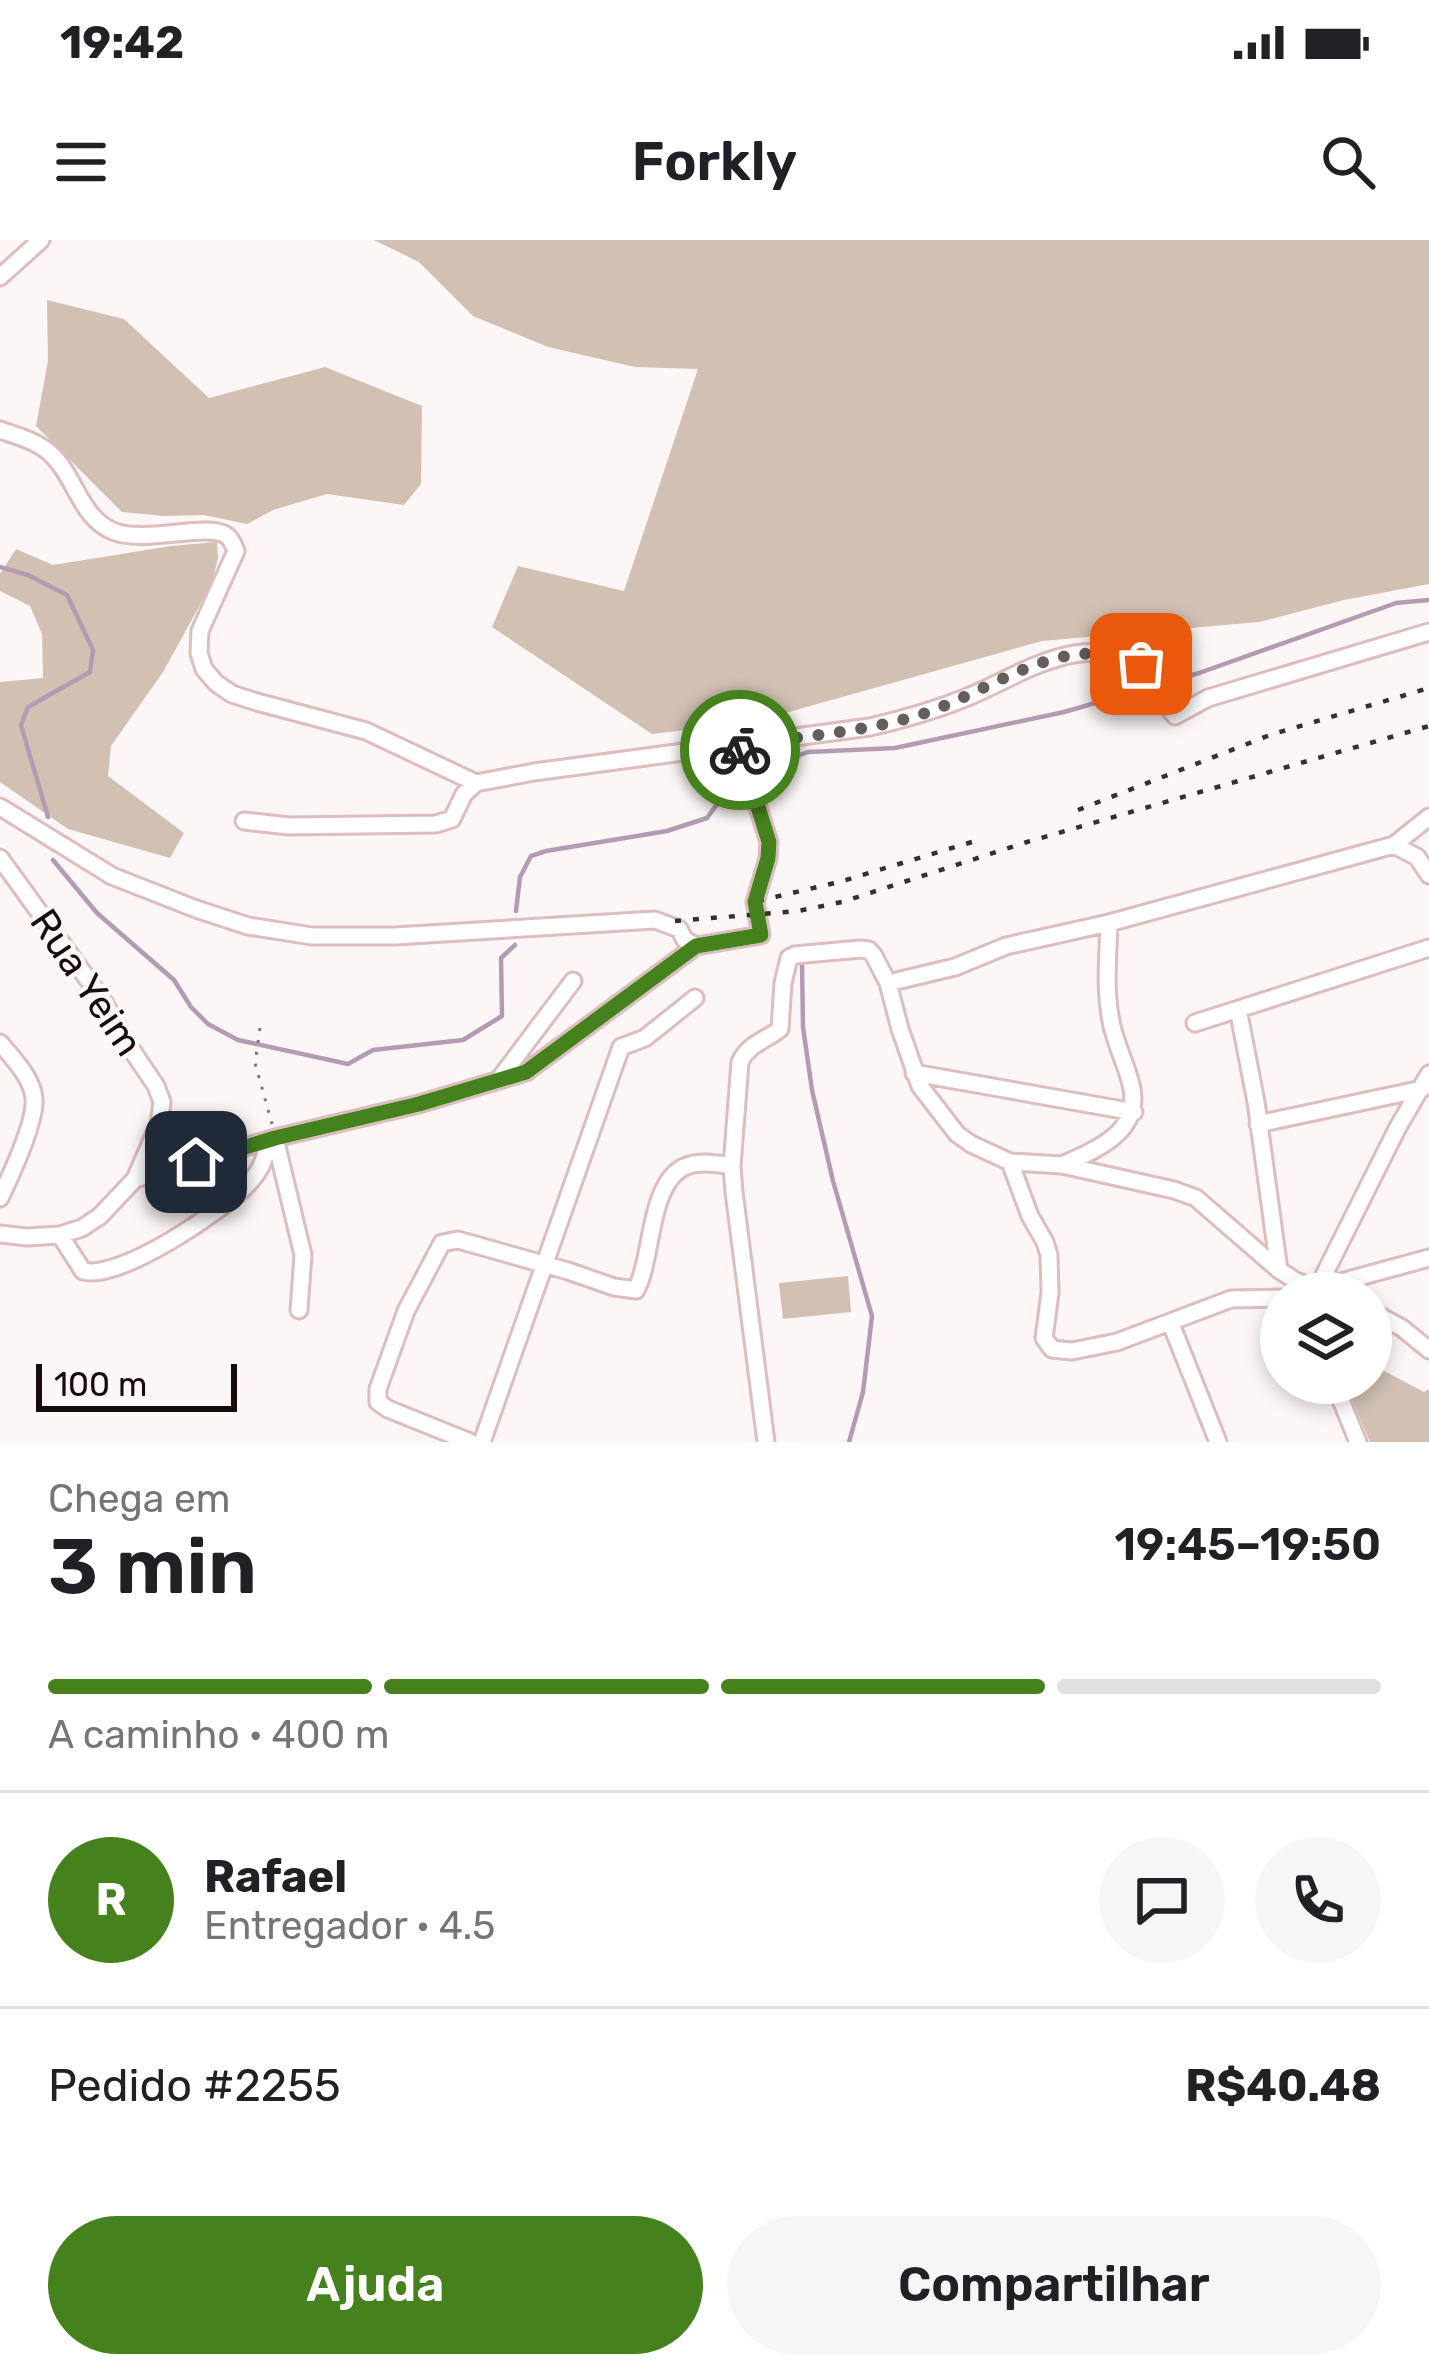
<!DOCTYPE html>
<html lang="pt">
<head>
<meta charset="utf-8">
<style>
  body { margin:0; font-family:Rubik,sans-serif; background:#f6f6f6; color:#202124; height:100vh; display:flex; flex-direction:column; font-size:45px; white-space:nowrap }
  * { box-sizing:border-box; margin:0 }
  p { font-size:39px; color:#757577 }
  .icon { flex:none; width:66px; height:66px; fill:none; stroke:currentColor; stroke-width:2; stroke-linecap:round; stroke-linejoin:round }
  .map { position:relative; height:1202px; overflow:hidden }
  .panel { display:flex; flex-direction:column; background:#fff; flex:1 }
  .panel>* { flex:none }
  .tools { position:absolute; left:1260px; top:1032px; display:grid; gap:24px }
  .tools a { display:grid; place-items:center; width:132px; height:132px; border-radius:50%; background:#fff; box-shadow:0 6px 18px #0003; font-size:60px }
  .scale { position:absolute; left:36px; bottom:30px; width:201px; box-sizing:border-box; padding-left:12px; border:6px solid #160c0c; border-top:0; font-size:33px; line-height:42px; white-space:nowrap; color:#160c0c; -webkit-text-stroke:9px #fcf6f6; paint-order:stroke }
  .pin { position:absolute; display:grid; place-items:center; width:102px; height:102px; color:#fff; margin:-51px; border-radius:24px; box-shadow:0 6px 18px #0006 }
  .courier { position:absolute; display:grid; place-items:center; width:120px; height:120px; margin:-60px; border:9px solid #45811d; border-radius:50%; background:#fff; color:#222; box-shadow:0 3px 15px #0007 }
  .head em { font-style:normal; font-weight:600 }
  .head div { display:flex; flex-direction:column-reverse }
  .head { display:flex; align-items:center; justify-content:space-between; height:204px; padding:0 48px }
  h1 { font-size:78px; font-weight:600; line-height:90px }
  .bar { display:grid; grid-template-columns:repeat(4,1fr); gap:18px 12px; align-content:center; height:144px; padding:0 48px }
  .bar i { height:15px; border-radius:9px; background:#e0e0e0 }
  .bar .selected { background:#45811d }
  .bar p { grid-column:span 4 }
  .line { display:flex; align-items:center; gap:30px; padding:0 48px; border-top:3px solid #e0e0e0 }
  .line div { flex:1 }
  .round { display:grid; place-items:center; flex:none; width:126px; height:126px; border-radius:63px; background:#f6f6f6 }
  .action { display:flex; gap:24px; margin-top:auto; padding:24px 48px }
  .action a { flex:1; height:138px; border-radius:72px; background:#45811d; color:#fff; font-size:48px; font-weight:600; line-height:138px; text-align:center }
  .action a+a { background:#f6f6f6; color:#202124 }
  .status { display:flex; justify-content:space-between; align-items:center; height:84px; padding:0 60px; background:#fff; direction:ltr }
  .status svg { height:33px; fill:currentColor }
  header { display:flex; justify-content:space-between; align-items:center; height:156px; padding:0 48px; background:#fff; font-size:54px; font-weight:600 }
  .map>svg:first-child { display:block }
  .green { fill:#d2c1b3 }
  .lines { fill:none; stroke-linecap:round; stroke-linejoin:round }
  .stream { stroke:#b39cb2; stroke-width:4.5 }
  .minor-casing { stroke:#ddbebf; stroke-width:21 }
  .path { stroke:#7f7777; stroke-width:3; stroke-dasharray:3 9; stroke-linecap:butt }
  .minor { stroke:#fff; stroke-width:15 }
  .rail { stroke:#372e2e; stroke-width:4.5; stroke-dasharray:6 12; stroke-linecap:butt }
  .done { stroke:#665e5e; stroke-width:12; stroke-dasharray:0 21.6 }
  .route { stroke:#45811d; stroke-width:15 }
  .labels { text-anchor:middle; stroke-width:9; stroke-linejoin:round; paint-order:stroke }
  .street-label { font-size:39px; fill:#160c0c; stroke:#fcf6f6 }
</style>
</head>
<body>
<div class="status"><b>19:42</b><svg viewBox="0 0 49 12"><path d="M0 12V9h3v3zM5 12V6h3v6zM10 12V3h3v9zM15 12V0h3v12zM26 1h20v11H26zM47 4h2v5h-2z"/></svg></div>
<header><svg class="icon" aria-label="menu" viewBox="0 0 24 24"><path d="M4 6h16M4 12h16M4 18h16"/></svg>Forkly<svg class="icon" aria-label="search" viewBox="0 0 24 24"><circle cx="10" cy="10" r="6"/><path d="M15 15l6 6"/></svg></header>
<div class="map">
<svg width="1429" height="1202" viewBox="0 0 1429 1202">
  <rect width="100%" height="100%" fill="#fcf6f6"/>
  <path class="green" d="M 374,0 L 1429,0 L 1429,344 L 1344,360 L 1259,382 L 1042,401 L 753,482 L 652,494 L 492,387 L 518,326 L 624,351 L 698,129 L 635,127 L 548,107 L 473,76 L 419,22 Z
    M 47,60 L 124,79 L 209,158 L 325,127 L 422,166 L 421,244 L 404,265 L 327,254 L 273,270 L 247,284 L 203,275 L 164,276 L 122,272 L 36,186 L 48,121 Z
    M 217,302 L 218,318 L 212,343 L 163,432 L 111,506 L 108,536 L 184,593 L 170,618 L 68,589 L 0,542 L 0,442 L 43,438 L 42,394 L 30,366 L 0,351 L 0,334 L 16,309 L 53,325 L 171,306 Z
    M 848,1036 L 851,1072 L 783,1079 L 779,1043 Z
    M 1371,1124 L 1424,1152 L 1429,1149 L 1429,1202 L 1370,1202 L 1345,1143 L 1371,1143 Z"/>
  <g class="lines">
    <path class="stream" d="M 0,327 L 28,335 L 67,355 L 93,410 L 90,432 L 28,467 L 21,485 L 48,577
      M 758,530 L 808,512 L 895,508 L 1064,472 L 1199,433 L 1396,363 L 1429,360
      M 53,620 L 97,673 L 174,740 L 191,767 L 208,784 L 238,800 L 348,824 L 373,810 L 463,800 L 502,776 L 501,718 L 515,705
      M 516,671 L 520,637 L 531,616 L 546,611 L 667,591 L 707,578 L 736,538
      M 802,722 L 803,787 L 812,850 L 833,941 L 872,1076 L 863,1152 L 849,1202"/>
    <g class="minor-casing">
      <path id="minor" d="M 0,37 L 41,0
        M 0,190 C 17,196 37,201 51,214 C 76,237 80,279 115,292 C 146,303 207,283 226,295 C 233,300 233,305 236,311 L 200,391 L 199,413 L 204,429 L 216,443 L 232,454 L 257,462 L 366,491 L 476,543 L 534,532 L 870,487 C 904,479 937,470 970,456 C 1020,435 1073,396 1130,420 C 1132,421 1145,426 1147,428 C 1160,439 1163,463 1175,476 L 1208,458 L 1429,392
        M 0,567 L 112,636 L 196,669 L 248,686 L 312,696 L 395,696 L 655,680 L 679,689 L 685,700 L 696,706 L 761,695 L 755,662 L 768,618 L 769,602 L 738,505
        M 244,581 L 289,586 L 436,584 L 452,579 L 464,554 L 476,543
        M 1394,605 L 1417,617 L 1429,635
        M 0,618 L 102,759 L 129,806 L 156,846 L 162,862 L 159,884 L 135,939
        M 888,743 L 955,727 L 1006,706 L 1109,683 L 1394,605 L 1429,577
        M 1238,769 L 1256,862 L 1279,1030
        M 1195,783 L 1429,708
        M 0,803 C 13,818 33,839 34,859 C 36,882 10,937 0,958
        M 914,833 L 1134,872
        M 500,838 L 573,741
        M 1258,884 L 1422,849
        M 275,898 L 303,1015 L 299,1070
        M 1010,922 L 1030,976 L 1045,1002 L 1049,1015 L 1050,1053 L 1044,1098 L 1052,1109 L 1072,1111 L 1117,1102 L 1231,1059 L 1281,1058
        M 1062,925 C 1095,910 1140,893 1132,849 C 1128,828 1117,808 1112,786 C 1104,751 1108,718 1109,683
        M 0,994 L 27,997 L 60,995 L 82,988 L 100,976 L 135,939 L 275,898 L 419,864 L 526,832 L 696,706
        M 60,995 L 83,1031 C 119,1041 223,971 249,943 C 261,930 267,917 268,900
        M 1315,1049 L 1429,1018
        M 1315,1053 L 1398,887 L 1429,834
        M 1371,1071 L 1402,1088 L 1429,1110
        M 1171,1084 L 1218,1202
        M 1334,1143 L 1358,1202
        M 470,1202 L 388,1169 L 378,1162 L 378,1149 L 406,1071 L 442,1003 L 458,1000 L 568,1031 L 614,1047 L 636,1050 C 653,1019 648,945 684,927 C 699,920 718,924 732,926
        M 482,1202 L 621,807 L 645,798 L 695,758
        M 766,1202 L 734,952 L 732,926 L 740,822 C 749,803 765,801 780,789 L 783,743 L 789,718 L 795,715 L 860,709 L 869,710 L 874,716 L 888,743 L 900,789 L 920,846 L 957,894 L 971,904 L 1010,922 L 1062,925 L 1174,950 L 1196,958 L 1279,1030 L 1296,1041 L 1326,1053"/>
    </g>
    <path class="path" d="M 260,788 L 255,823 L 272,884"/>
    <use href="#minor" class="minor"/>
    <path class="rail" d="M 1078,570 L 1270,495 L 1429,448
      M 758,661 L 839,642 L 972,602
      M 675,681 L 798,671 L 842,662 L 1027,602 L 1429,486"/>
  </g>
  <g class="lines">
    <path class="done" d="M 740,510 L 738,505 C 797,497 856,493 913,477 C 990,455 1059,388 1141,424"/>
    <path class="route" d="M 196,922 L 275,898 L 419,864 L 526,832 L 696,706 L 761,695 L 755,662 L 768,618 L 769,602 L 740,510"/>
  </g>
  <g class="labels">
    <g class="street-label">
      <text transform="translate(87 742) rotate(56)" y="14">Rua Yeim</text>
    </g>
  </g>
</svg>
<div class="tools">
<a><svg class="icon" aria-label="layers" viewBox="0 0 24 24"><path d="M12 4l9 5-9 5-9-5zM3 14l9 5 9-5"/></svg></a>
</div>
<div class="scale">100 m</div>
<div class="pin" style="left:1141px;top:424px;background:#ea580c"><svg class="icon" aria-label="bag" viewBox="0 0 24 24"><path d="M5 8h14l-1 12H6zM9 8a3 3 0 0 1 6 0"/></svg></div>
<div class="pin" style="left:196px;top:922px;background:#1f2937"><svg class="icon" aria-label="home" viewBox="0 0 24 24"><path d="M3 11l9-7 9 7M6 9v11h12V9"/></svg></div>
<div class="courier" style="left:740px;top:510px"><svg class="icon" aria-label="bike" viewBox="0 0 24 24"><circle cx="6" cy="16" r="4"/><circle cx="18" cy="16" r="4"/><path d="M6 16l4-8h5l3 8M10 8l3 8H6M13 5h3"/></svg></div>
</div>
<section class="panel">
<div class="head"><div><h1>3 min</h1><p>Chega em</p></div><em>19:45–19:50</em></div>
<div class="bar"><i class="selected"></i><i class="selected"></i><i class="selected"></i><i></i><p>A caminho · 400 m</p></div>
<div class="line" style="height:216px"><b class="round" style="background:#45811d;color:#fff">R</b><div><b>Rafael</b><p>Entregador · 4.5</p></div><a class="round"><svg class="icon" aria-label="chat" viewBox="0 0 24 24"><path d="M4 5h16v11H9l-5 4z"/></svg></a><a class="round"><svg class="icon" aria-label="phone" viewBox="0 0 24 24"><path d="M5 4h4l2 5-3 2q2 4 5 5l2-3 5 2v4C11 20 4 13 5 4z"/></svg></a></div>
<div class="line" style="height:156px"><div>Pedido #2255</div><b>R$40.48</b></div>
<div class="action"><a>Ajuda</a><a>Compartilhar</a></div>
</section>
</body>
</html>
